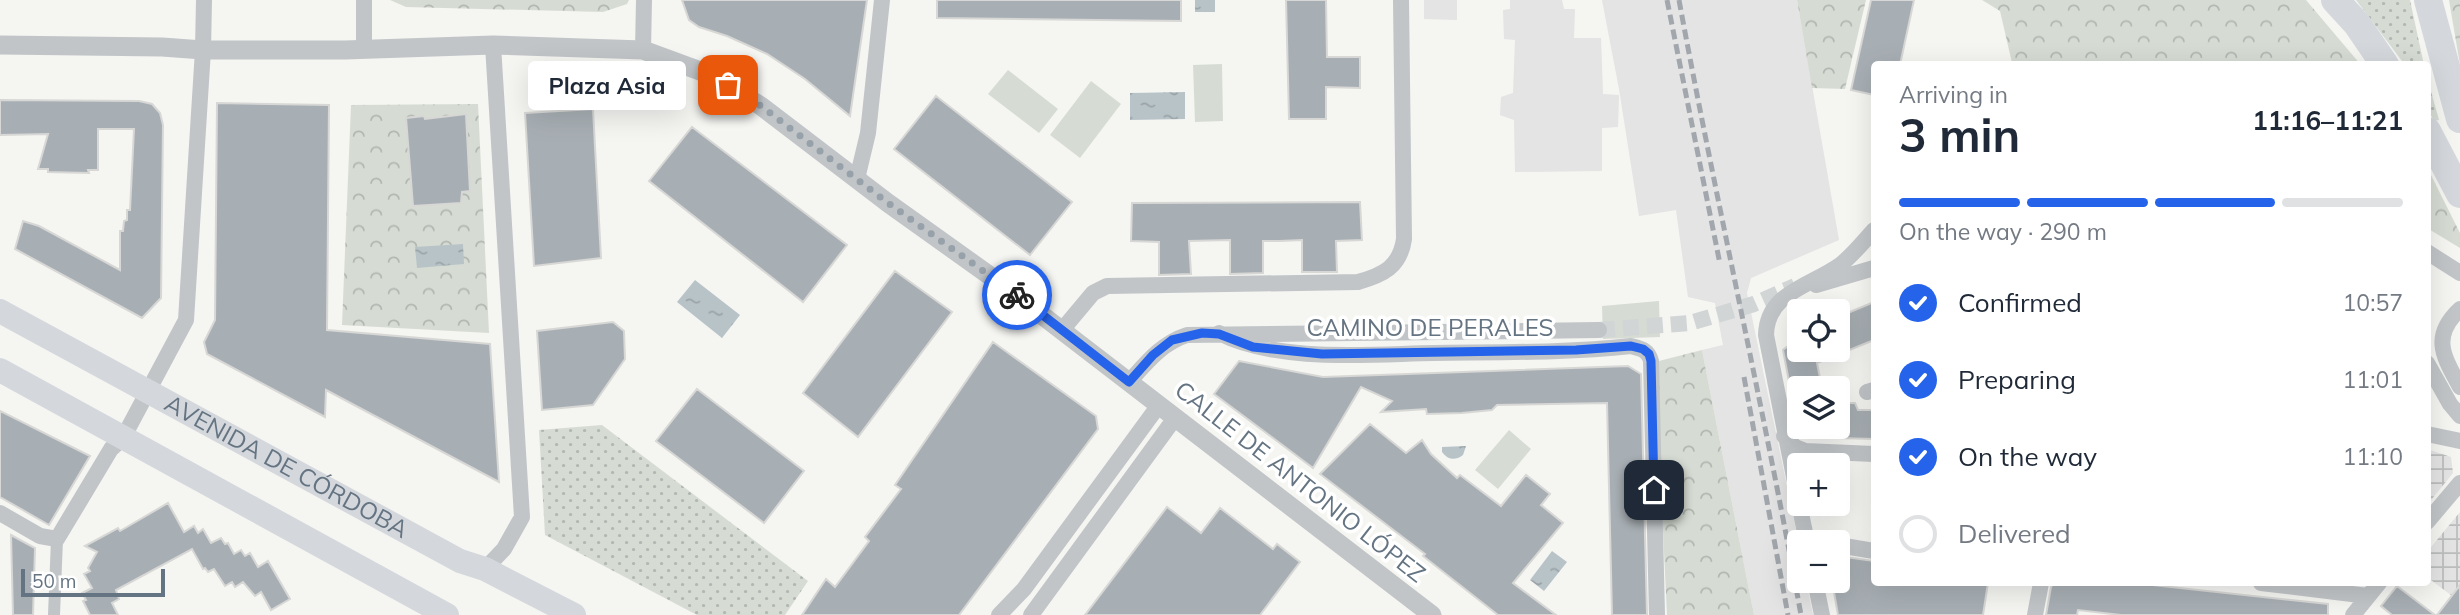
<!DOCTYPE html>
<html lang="en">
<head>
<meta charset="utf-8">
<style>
  body { margin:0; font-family:Mulish,sans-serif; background:#f6f6f7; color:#1f2937; height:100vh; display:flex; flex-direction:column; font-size:26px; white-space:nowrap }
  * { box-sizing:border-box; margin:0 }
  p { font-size:23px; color:#747a83 }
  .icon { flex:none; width:38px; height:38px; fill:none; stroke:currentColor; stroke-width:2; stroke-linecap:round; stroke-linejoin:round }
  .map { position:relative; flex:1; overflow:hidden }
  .details { position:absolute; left:1871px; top:61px; width:560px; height:525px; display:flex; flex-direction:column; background:#fff; border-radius:7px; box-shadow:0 7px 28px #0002 }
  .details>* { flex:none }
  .controls { position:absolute; left:1787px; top:299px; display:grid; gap:14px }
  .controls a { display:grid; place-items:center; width:63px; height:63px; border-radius:7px; background:#fff; box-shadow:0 7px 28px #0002; font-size:35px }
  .scale { position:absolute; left:21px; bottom:18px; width:144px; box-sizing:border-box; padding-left:7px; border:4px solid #657482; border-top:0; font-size:19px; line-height:24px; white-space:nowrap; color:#657482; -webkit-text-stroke:5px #fff; paint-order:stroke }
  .pin { position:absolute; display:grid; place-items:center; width:60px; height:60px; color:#fff; margin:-30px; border-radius:14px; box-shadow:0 4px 10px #0006 }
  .courier { position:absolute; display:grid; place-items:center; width:70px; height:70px; margin:-35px; border:5px solid #2563eb; border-radius:50%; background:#fff; color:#222; box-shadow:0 2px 9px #0007 }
  .bubble { position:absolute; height:49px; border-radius:7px; background:#fff; box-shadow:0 7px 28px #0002; font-size:23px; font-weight:700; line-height:49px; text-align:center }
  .overview em { font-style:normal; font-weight:700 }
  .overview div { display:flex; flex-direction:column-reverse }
  .overview { display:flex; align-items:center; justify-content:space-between; height:119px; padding:0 28px }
  h1 { font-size:46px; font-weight:700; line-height:52px }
  .bar { display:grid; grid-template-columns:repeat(4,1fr); gap:10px 7px; align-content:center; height:84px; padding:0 28px }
  .bar i { height:9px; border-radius:5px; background:#e0e1e3 }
  .bar .active { background:#2563eb }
  .bar p { grid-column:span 4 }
  ol { padding:0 28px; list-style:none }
  li { display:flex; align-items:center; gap:21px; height:77px }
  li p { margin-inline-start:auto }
  li .icon { padding:7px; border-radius:50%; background:#2563eb; color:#fff; stroke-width:4 }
  li:last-child { color:#747a83 }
  li i { width:38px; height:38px; border:4px solid #e0e1e3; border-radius:50% }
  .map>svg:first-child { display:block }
  .built { fill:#e3e4e3 }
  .industrial { fill:url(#industrial-grid) }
  .grass { fill:url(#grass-dots) }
  .forest { fill:url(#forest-crowns) }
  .pitch { fill:#d6dcd3 }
  .water { fill:url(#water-ripples) }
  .building { fill:#a8afb4; stroke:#d7d7d5; stroke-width:2 }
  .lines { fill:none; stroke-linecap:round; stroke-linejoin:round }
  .minor-tunnel { stroke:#d1d5d6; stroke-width:16; stroke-dasharray:16 8; stroke-linecap:butt }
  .pedestrian { stroke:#c1c5c8; stroke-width:12 }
  .minor { stroke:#c1c5c8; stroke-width:16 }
  .tertiary { stroke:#c1c5c8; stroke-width:19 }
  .primary { stroke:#d4d8dc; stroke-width:24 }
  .motorway { stroke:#d4d8dc; stroke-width:28 }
  .rail { stroke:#a2a7ad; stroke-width:5; stroke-dasharray:10 5; stroke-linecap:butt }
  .done { stroke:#97a1a9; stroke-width:7; stroke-dasharray:0 12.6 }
  .route { stroke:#2563eb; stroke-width:9 }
  .labels { text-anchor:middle; stroke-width:7; stroke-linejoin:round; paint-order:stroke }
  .street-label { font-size:24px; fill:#657482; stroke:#fff }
</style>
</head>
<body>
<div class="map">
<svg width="2460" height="615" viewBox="0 0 2460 615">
  <defs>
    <pattern id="industrial-grid" width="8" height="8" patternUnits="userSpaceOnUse" patternTransform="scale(1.75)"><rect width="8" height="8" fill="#e3e4e3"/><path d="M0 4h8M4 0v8" fill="none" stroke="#bcbdbd"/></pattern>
    <pattern id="grass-dots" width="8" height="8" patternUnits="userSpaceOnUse" patternTransform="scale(1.75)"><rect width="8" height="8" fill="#d6dcd3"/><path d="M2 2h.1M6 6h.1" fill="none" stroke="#b1b7b1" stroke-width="1.8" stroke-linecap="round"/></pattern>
    <pattern id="forest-crowns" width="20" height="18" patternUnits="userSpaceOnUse" patternTransform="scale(1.75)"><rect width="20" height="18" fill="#d6dcd3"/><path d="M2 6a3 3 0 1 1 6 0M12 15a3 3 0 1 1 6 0" fill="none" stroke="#b1b7b1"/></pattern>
    <pattern id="water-ripples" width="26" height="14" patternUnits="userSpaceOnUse" patternTransform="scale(1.75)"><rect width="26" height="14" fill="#b8c3c8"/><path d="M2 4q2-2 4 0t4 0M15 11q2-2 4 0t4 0" fill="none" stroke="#99a3a8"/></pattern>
  </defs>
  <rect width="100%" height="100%" fill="#f5f5f2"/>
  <path class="built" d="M 1424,0 L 1457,0 L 1457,20 L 1424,19 Z
    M 1510,0 L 1562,0 L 1564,9 L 1575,9 L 1574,38 L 1601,38 L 1603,94 L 1619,95 L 1618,127 L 1602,128 L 1602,171 L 1515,172 L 1514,120 L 1500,115 L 1501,97 L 1513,93 L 1515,40 L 1504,39 L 1503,10 L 1510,9 Z
    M 1602,0 L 1797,0 L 1839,240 L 1751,278 L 1747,293 L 1799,545 L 1799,581 L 1806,581 L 1813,615 L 1754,615 L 1702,350 L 1723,345 L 1715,303 L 1688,297 L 1676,210 L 1639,216 L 1619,89 Z"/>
  <path class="industrial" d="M 2427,449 L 2451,457 L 2453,473 L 2427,505 Z
    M 2460,512 L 2460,602 L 2427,577 L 2427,552 Z"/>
  <path class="grass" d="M 2356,0 L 2410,0 L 2424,65 L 2405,65 Z
    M 2427,77 L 2439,120 L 2434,121 L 2427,108 Z
    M 602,425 L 808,581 L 785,615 L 697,615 L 545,535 L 539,430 Z"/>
  <path class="forest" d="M 390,0 L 629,0 L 627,4 L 603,12 L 406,7 Z
    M 1797,0 L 1866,0 L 1845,89 L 1812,88 Z
    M 1982,0 L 2306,0 L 2361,65 L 2009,65 L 2012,63 L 2000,11 Z
    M 2449,0 L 2460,0 L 2460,65 Z
    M 478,104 L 489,333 L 342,325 L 351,105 Z
    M 2427,167 L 2460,233 L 2460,248 L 2427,228 Z
    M 1702,350 L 1754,615 L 1667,615 L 1655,362 Z"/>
  <path class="pitch" d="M 1222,64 L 1223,121 L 1195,122 L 1193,65 Z
    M 1008,70 L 1058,109 L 1039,133 L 988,94 Z
    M 1091,81 L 1121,104 L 1080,158 L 1050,135 Z
    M 1659,301 L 1660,337 L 1603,339 L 1602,306 Z
    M 1509,430 L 1531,449 L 1498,489 L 1475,470 Z"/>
  <path class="water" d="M 1195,0 L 1215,0 L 1215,12 L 1195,12 Z
    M 1185,92 L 1185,119 L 1130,120 L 1130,93 Z
    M 463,244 L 464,264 L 417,268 L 415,247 Z
    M 695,280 L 740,315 L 722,338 L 677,302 Z
    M 1466,446 L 1463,455 C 1455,461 1448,460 1442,452 L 1442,447 Z
    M 1552,551 L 1567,562 L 1544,591 L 1530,580 Z"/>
  <path class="building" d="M 682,0 L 867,0 L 850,116 L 805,79 L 767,54 L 727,36 L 699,27 L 689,20 Z
    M 937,0 L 1181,0 L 1181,21 L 937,18 Z
    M 1286,0 L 1326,0 L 1327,57 L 1360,57 L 1360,88 L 1326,87 L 1326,119 L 1289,119 Z
    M 1871,0 L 1914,0 L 1900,65 L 1874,65 L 1874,95 L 1851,90 Z
    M 936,96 L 1072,202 L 1030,255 L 894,149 Z
    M 0,100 L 139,101 L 152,104 L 160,113 L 163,125 L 161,298 L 142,318 L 15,249 L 23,221 L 39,226 L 120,270 L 120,231 L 123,231 L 124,221 L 127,220 L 127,210 L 130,210 L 134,129 L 98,129 L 98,170 L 88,170 L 89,173 L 48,172 L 48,169 L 38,169 L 48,134 L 0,135 Z
    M 217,103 L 329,105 L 327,330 L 490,344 L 499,482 L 326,390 L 325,417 L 207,354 L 204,342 L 215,320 Z
    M 593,109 L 601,258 L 534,266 L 525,113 Z
    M 466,114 L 470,191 L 462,192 L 461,203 L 413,206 L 406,118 L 424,116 L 425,119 Z
    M 692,127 L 847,245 L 803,302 L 649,181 Z
    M 1360,202 L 1362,240 L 1336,241 L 1337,272 L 1302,272 L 1302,240 L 1280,241 L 1263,241 L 1263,273 L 1230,274 L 1230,240 L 1189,241 L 1191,274 L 1159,275 L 1159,242 L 1131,241 L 1132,203 Z
    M 895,271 L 952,312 L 858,437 L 803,393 Z
    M 1874,302 L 1874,340 L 1817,363 L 1822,388 L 1799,388 L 1799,391 L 1791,392 L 1783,350 L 1799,337 L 1799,350 L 1838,350 L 1838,317 Z
    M 613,322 L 624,331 L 625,359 L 593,405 L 542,410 L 537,331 Z
    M 993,342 L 1096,416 L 1098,429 L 959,615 L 802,615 L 826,579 L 835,587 L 869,541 L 865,537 L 901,489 L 895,485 Z
    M 1239,361 L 1323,377 L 1628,366 L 1641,374 L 1647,615 L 1612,615 L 1607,403 L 1497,405 L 1492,410 L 1462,413 L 1427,414 L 1426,409 L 1381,412 L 1392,401 L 1361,387 L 1313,468 L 1214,394 Z
    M 697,389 L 804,471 L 764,523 L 656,441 Z
    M 1838,403 L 1855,403 L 1858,410 L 1874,410 L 1874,439 L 1838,438 Z
    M 0,411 L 90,456 L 49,525 L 0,497 Z
    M 1370,424 L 1406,453 L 1422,440 L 1431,454 L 1457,478 L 1460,475 L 1501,506 L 1526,475 L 1550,494 L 1541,505 L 1563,523 L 1513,583 L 1556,615 L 1498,615 L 1423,556 L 1425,554 L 1320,474 Z
    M 168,503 L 184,532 L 194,526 L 198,533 L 203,529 L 211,543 L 221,538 L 225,544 L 228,543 L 234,554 L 241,550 L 245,556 L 250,553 L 258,567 L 268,561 L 290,599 L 271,610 L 261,592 L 255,596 L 243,582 L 235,587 L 232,582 L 225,586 L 214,569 L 208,572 L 205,568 L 203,569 L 192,549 L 116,590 L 119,599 L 112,603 L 118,615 L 90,615 L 83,601 L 86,600 L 82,593 L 92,588 L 84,574 L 90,571 L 88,568 L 97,552 L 85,546 L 118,528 L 120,531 Z
    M 1167,507 L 1201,533 L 1220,508 L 1273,549 L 1277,544 L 1300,562 L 1260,615 L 1085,615 Z
    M 11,535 L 35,548 L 33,615 L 13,615 Z
    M 1838,556 L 1874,561 L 1874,583 L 1988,583 L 1983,615 L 1838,615 L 1832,581 L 1838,581 Z
    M 2054,583 L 2134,583 L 2328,604 L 2328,615 L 2121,615 L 2078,610 L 2077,615 L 2046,615 L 2051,587 Z
    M 2460,585 L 2460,615 L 2437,615 Z
    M 2397,586 L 2435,615 L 2392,615 L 2381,606 Z"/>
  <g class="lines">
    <path class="minor-tunnel" d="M 1599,330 L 1690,323 L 1754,304 L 1795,286"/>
    <path class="pedestrian" d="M 54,615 L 57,539"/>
    <path class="minor" d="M 364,0 L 364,48
      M 643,50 L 644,0
      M 857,179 L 868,133 L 882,0
      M 2427,252 L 2460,273
      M 1816,285 L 1874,268
      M 2460,309 C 2430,337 2444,357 2460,387
      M 1062,330 L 1093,293 L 1107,286 L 1358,282 C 1383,275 1400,267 1404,239 L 1401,0
      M 1219,333 C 1277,363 1370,354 1434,353 C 1500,352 1566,353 1631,346 C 1642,349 1648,350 1651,361 L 1657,615
      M 2427,363 L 2450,404 L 2460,416
      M 1129,382 C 1147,362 1162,343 1187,335 L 1599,330
      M 1867,392 L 1874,390
      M 2427,434 L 2460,441
      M 1784,436 L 1795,447 L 1805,451 L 1874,454
      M 1799,502 L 1766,335 C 1767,292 1811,286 1840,265 C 1853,255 1863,242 1874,230
      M 1799,504 L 1807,542
      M 0,513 L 40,536 L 57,539 L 111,449 L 123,438 L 186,320 L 203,50 L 204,0
      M 2427,522 L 2460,483
      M 1813,542 L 1826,542
      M 1838,545 L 1874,551
      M 485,569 L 504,549 L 522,517 L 493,45
      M 1815,581 L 1822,615
      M 2261,583 L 2368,596
      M 999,615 L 1024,589 L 1159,405
      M 1031,615 L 1175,418
      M 2035,615 L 2041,583
      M 2353,615 L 2379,583"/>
    <path class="tertiary" d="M 0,45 L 162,47 L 203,50 L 345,50 L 493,45 L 643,50 L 711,75 L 761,106 L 888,203 L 1000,283 L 1432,615"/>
    <g class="primary">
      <path id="s1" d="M 0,311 L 460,561 L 485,569 L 574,615"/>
      <path d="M 0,370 L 447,615"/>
    </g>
    <path class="motorway" d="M 2335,0 L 2357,24 L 2385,65
      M 2428,0 L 2460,119
      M 2427,131 L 2460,194"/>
    <path class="rail" d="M 1667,0 L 1720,264
      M 1679,0 C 1717,206 1764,409 1801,615
      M 1744,377 L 1788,615"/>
  </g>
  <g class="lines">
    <path class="done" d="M 728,85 L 761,106 L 888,203 L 1017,295"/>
    <path class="route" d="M 1017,295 L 1129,382 L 1153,355 L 1172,340 L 1202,333 L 1219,334 L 1253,347 L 1322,354 L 1576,350 L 1631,346 L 1643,349 L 1649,354 L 1651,361 L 1654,490"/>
  </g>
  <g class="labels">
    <g class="street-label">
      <text x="1430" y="336">CAMINO DE PERALES</text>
      <text dy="8" stroke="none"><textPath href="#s1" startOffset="326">AVENIDA DE CÓRDOBA</textPath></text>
      <text transform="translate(1300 482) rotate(38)" y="8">CALLE DE ANTONIO LÓPEZ</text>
    </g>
  </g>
</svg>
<div class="controls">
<a><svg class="icon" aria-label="locate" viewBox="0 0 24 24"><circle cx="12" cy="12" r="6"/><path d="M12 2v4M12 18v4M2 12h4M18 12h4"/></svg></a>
<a><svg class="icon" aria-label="layers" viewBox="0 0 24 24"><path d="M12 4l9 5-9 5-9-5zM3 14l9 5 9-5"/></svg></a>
<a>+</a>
<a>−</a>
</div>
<div class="scale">50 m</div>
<div class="pin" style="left:728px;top:85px;background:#ea580c"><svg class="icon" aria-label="bag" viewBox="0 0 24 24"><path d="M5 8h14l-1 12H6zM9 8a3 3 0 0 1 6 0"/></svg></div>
<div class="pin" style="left:1654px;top:490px;background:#1f2937"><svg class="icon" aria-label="home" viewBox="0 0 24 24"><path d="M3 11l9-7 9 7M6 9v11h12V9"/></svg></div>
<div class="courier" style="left:1017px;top:295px"><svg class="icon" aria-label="bike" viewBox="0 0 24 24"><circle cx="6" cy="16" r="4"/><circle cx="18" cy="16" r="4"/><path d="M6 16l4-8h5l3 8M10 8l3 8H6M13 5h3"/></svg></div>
<div class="bubble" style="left:528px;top:61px;width:158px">Plaza Asia</div>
<section class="details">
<div class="overview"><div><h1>3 min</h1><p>Arriving in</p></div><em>11:16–11:21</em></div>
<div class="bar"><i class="active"></i><i class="active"></i><i class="active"></i><i></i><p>On the way · 290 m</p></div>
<ol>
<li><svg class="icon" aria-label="check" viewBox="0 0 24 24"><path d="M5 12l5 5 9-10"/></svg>Confirmed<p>10:57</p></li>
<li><svg class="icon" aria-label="check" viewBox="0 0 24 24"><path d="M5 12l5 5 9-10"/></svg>Preparing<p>11:01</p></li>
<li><svg class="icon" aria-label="check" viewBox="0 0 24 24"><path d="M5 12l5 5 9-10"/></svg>On the way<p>11:10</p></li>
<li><i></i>Delivered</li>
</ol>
</section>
</div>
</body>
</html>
